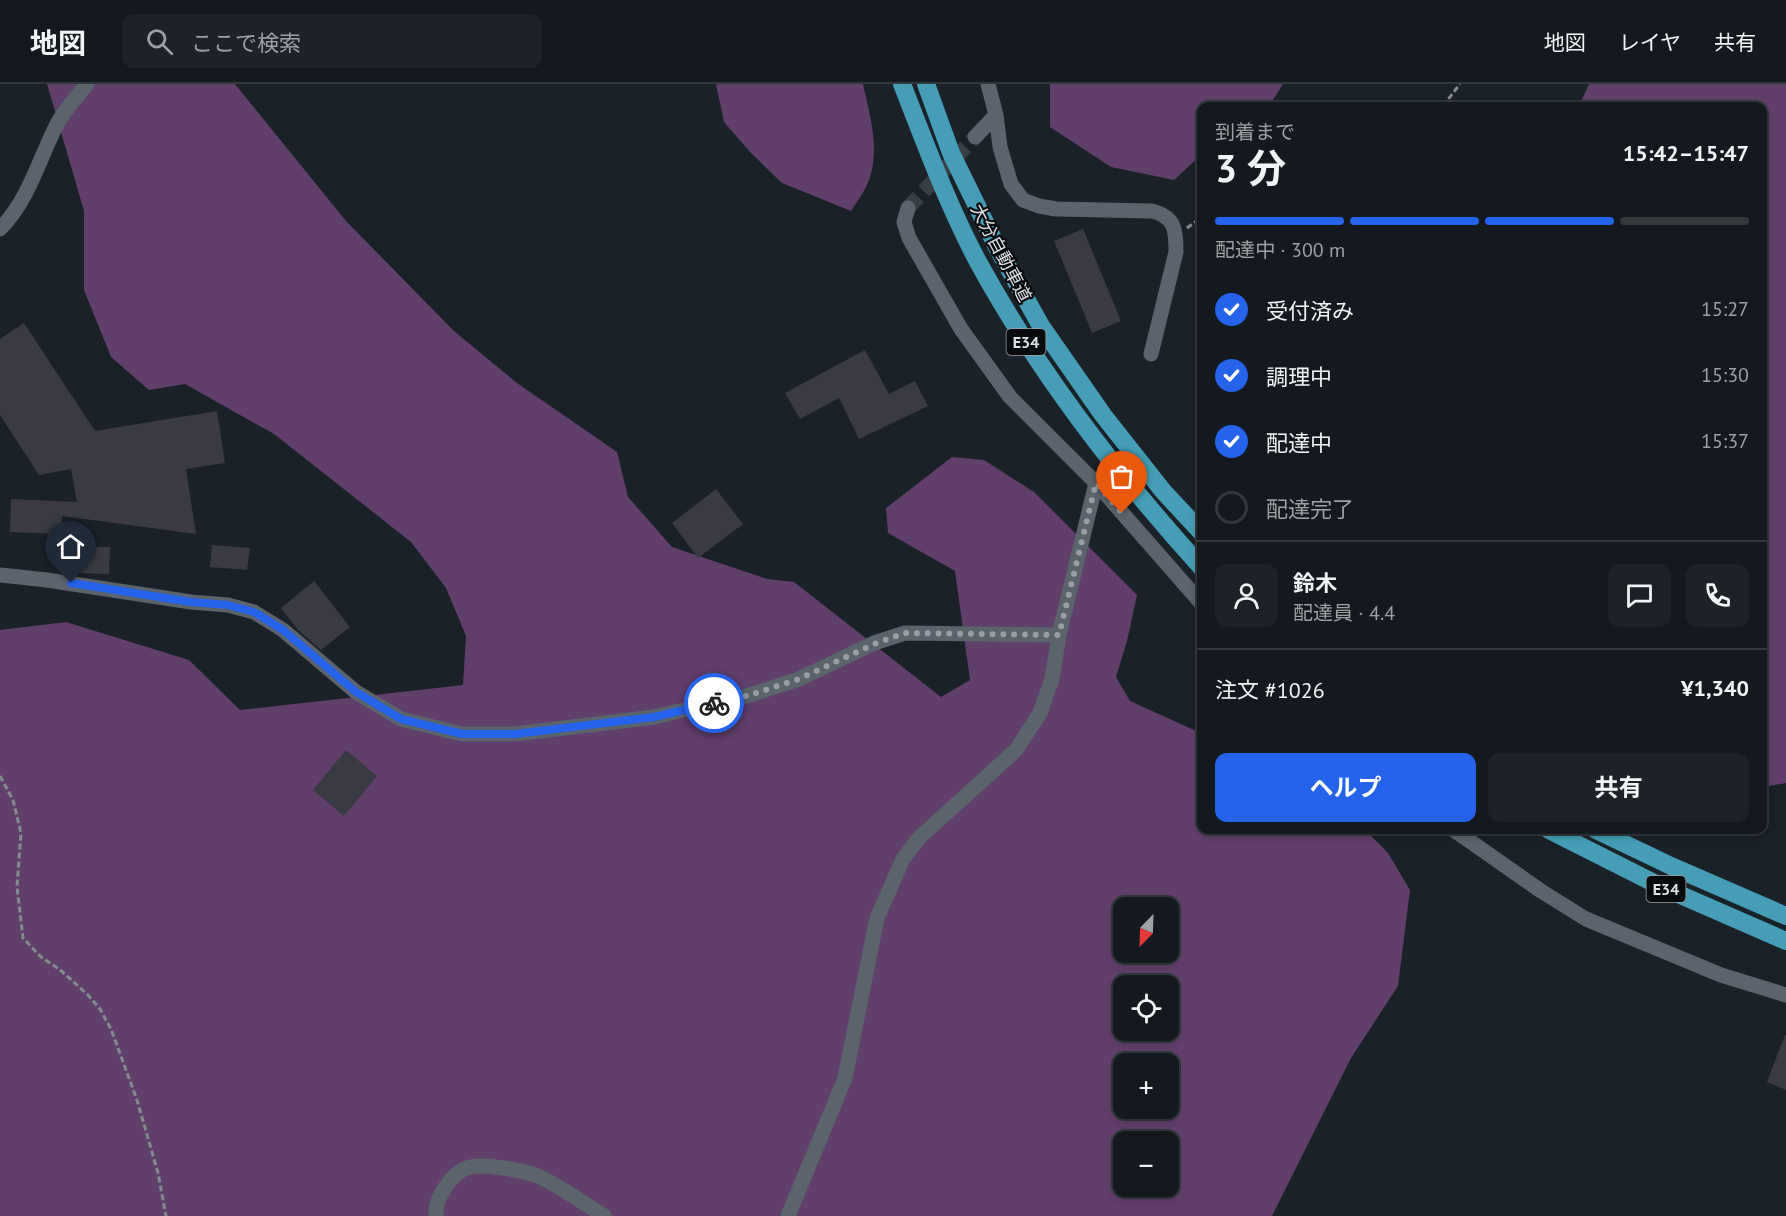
<!DOCTYPE html>
<html lang="ja">
<head>
<meta charset="utf-8">
<style>
  body { margin:0; font-family:"PT Sans","Noto Sans JP",sans-serif; background:#1d2228; color:#f1f3f6; height:100vh; display:flex; flex-direction:column; font-size:22px; white-space:nowrap }
  * { box-sizing:border-box; margin:0 }
  p { font-size:20px; color:#9da0a4 }
  .icon { flex:none; width:33px; height:33px; fill:none; stroke:currentColor; stroke-width:2; stroke-linecap:round; stroke-linejoin:round }
  .map { position:relative; flex:1; overflow:hidden }
  .details { position:absolute; left:1197px; top:18px; width:570px; height:732px; display:flex; flex-direction:column; background:#14191f; border-radius:12px; box-shadow:0 3px 9px #0003,0 0 0 2px #33383d }
  .details>* { flex:none }
  .needle { width:39px; rotate:203deg }
  .controls { position:absolute; left:1113px; top:813px; display:grid; gap:12px }
  .controls a { display:grid; place-items:center; width:66px; height:66px; border-radius:12px; background:#14191f; box-shadow:0 3px 9px #0003,0 0 0 2px #33383d; font-size:30px }
  .pin { position:absolute; display:grid; place-items:center; width:51px; height:51px; color:#fff; margin:-62px -26px; border-radius:50% 50% 50% 0; rotate:-45deg; box-shadow:0 0 6px #0007 }
  .pin .icon { rotate:45deg }
  .courier { position:absolute; display:grid; place-items:center; width:60px; height:60px; margin:-30px; border:4px solid #2563eb; border-radius:50%; background:#fff; color:#222; box-shadow:0 2px 8px #0007 }
  .overview em { font-style:normal; font-weight:700 }
  .overview div { display:flex; flex-direction:column-reverse }
  .overview { display:flex; align-items:center; justify-content:space-between; height:102px; padding:0 18px }
  h1 { font-size:39px; font-weight:700; line-height:45px }
  .bar { display:grid; grid-template-columns:repeat(4,1fr); gap:9px 6px; align-content:center; height:72px; padding:0 18px }
  .bar i { height:8px; border-radius:4px; background:#33383d }
  .bar .selected { background:#2563eb }
  .bar p { grid-column:span 4 }
  .line { display:flex; align-items:center; gap:15px; padding:0 18px; border-top:2px solid #33383d }
  .line div { flex:1 }
  .round { display:grid; place-items:center; flex:none; width:63px; height:63px; border-radius:12px; background:#1d2228 }
  ol { padding:0 18px; list-style:none }
  li { display:flex; align-items:center; gap:18px; height:66px }
  li p { margin-inline-start:auto }
  li .icon { padding:6px; border-radius:50%; background:#2563eb; color:#fff; stroke-width:4 }
  li:last-child { color:#9da0a4 }
  li i { width:33px; height:33px; border:3px solid #33383d; border-radius:50% }
  .button { display:flex; gap:12px; margin-top:auto; padding:12px 18px }
  .button a { flex:1; height:69px; border-radius:12px; background:#2563eb; color:#fff; font-size:24px; font-weight:700; line-height:69px; text-align:center }
  .button a+a { background:#1d2228; color:#f1f3f6 }
  header { display:flex; align-items:center; gap:36px; box-sizing:border-box; height:84px; padding:0 30px; background:#14191f; border-bottom:2px solid #33383d }
  header strong { font-size:28px }
  nav { display:flex; gap:33px; margin-inline-start:auto; font-size:21px }
  .search { width:420px; height:54px; background:#1d2228; display:flex; align-items:center; gap:15px; box-sizing:border-box; padding:0 21px; border-radius:12px; color:#9da0a4; font-size:22px }
  .map>svg:first-child { display:block }
  .forest { fill:#613f6b; fill-rule:evenodd }
  .building { fill:#3a3a44 }
  .lines { fill:none; stroke-linecap:round; stroke-linejoin:round }
  .minor-tunnel { stroke:#373e46; stroke-width:15; stroke-dasharray:15 8; stroke-linecap:butt }
  .path { stroke:#848a90; stroke-width:3; stroke-dasharray:6 3; stroke-linecap:butt }
  .minor { stroke:#5b636c; stroke-width:15 }
  .highway { stroke:#459eb6; stroke-width:18 }
  .done { stroke:#999ea4; stroke-width:6; stroke-dasharray:0 10.8 }
  .route { stroke:#2563eb; stroke-width:8 }
  .labels { text-anchor:middle; stroke-width:4.5; stroke-linejoin:round; paint-order:stroke }
  .shield { fill:#080a0e; stroke:#9da1a6; stroke-width:1.5 }
  .shield-label { font-size:16px; font-weight:bold; fill:#dde2e7 }
  .street-label { font-size:18px; fill:#dde2e7; stroke:#080a0e }
</style>
</head>
<body>
<header>
<strong>地図</strong>
<div class="search"><svg class="icon" aria-label="search" viewBox="0 0 24 24"><circle cx="10" cy="10" r="6"/><path d="M15 15l6 6"/></svg>ここで検索</div>
<nav><a>地図</a><a>レイヤ</a><a>共有</a></nav>
</header>
<div class="map">
<svg width="1786" height="1132" viewBox="0 0 1786 1132">
  <rect width="100%" height="100%" fill="#1a2129"/>
  <path class="forest" d="M 47,0 L 235,0 L 346,137 L 454,247 L 517,299 L 617,368 L 628,413 L 672,463 L 767,495 L 794,498 L 941,613 L 970,596 L 955,487 L 888,449 L 886,424 L 952,373 L 984,376 L 1034,408 L 1137,511 L 1127,557 L 1116,593 L 1130,617 L 1194,646 L 1201,645 L 1202,746 L 1365,746 L 1388,769 L 1410,806 L 1398,902 L 1351,974 L 1272,1132 L 0,1132 L 0,546 L 66,538 L 189,576 L 240,626 L 463,601 L 466,552 L 446,504 L 411,458 L 274,350 L 185,300 L 149,306 L 111,273 L 84,206 L 84,127 ZM 1124,824 L 1168,824 L 1168,868 L 1124,868 ZM 1124,902 L 1168,902 L 1168,946 L 1124,946 ZM 1124,980 L 1168,980 L 1168,1024 L 1124,1024 ZM 1124,1058 L 1168,1058 L 1168,1102 L 1124,1102 Z
    M 716,0 L 863,0 C 870,32 882,71 866,103 C 862,111 856,119 851,127 L 782,99 L 750,68 L 724,38 Z
    M 1050,0 L 1283,0 L 1269,22 L 1202,22 L 1201,71 L 1174,96 L 1111,83 L 1050,43 Z
    M 1589,0 L 1786,0 L 1786,699 L 1763,703 L 1762,22 L 1572,22 L 1580,20 Z"/>
  <path class="building" d="M 1083,145 L 1121,237 L 1092,249 L 1054,157 Z
    M 24,239 L 95,347 L 217,327 L 225,379 L 186,385 L 196,450 L 62,432 L 61,450 L 10,448 L 11,415 L 77,418 L 71,385 L 39,391 L 0,331 L 0,255 Z
    M 865,266 L 889,310 L 915,297 L 928,322 L 859,355 L 839,314 L 800,335 L 785,309 Z
    M 716,405 L 743,440 L 698,474 L 672,439 Z
    M 212,461 L 250,464 L 247,486 L 210,483 Z
    M 74,463 L 110,463 L 109,490 L 73,489 Z
    M 314,497 L 350,543 L 321,566 L 298,546 L 281,524 Z
    M 346,666 L 377,692 L 344,732 L 313,706 Z
    M 1785,951 L 1786,951 L 1786,1006 L 1767,998 Z"/>
  <g class="lines">
    <path class="minor-tunnel" d="M 908,124 L 975,53"/>
    <path class="path" d="M 1443,22 L 1460,0
      M 1187,144 L 1202,133
      M 0,692 L 13,716 L 21,749 L 17,803 L 23,854 L 41,873 L 59,885 L 88,911 L 100,925 L 111,945 L 137,1016 L 158,1089 L 166,1132"/>
    <path class="minor" d="M 988,0 L 996,31 L 1000,63 L 1011,100 L 1023,116 L 1039,122 L 1056,125 L 1152,127 C 1175,133 1176,145 1176,168 L 1151,270
      M 975,53 L 996,31
      M 908,124 L 904,138 L 909,154 L 961,245 L 1010,313 L 1096,399 L 1202,520
      M 0,145 C 28,117 39,76 56,42 C 63,27 77,13 87,0
      M 0,491 L 47,496 L 191,518 L 228,521 L 254,528 L 283,546 L 356,608 L 401,635 L 462,650 L 515,650 L 654,633 L 700,622 L 750,611 L 799,595 L 874,559 L 905,549 L 1059,551
      M 1454,746 L 1541,807 L 1586,835 L 1721,891 L 1786,911
      M 436,1132 C 435,1120 441,1108 449,1098 C 454,1092 460,1086 467,1084 C 481,1078 526,1087 540,1093 C 563,1104 583,1119 604,1132
      M 788,1132 L 845,994 L 877,834 L 903,775 L 919,754 L 1016,666 L 1040,629 L 1052,595 L 1059,551 L 1096,399"/>
    <path class="highway" d="M 902,0 C 925,59 947,119 977,176 C 1038,288 1116,389 1202,484
      M 926,0 L 951,69 L 998,165 L 1041,242 L 1103,331 L 1163,407 L 1202,449
      M 1549,746 L 1660,802 L 1786,857
      M 1596,746 L 1671,782 L 1786,832"/>
  </g>
  <g class="lines">
    <path class="done" d="M 714,619 L 750,611 L 799,595 L 874,560 L 905,549 L 1059,551 L 1096,399 L 1122,429"/>
    <path class="route" d="M 71,499 L 191,518 L 228,521 L 254,528 L 283,546 L 356,608 L 401,635 L 462,650 L 515,650 L 654,633 L 714,619"/>
  </g>
  <g class="labels">
    <g class="shield">
      <rect x="1006.5" y="245" width="39" height="26" rx="4.5"/>
      <rect x="1646.5" y="792" width="39" height="26" rx="4.5"/>
    </g>
    <g class="shield-label">
      <text x="1026" y="264">E34</text>
      <text x="1666" y="811">E34</text>
    </g>
    <g class="street-label">
      <text transform="translate(1001 169) rotate(62)" y="6">大分自動車道</text>
    </g>
  </g>
</svg>
<div class="controls">
<a><svg class="needle" viewBox="-14 -14 28 28"><path d="M0-13l5 13h-10z" fill="#e53935"/><path d="M0 13l5-13h-10z" fill="#9da0a4"/></svg></a>
<a><svg class="icon" aria-label="locate" viewBox="0 0 24 24"><circle cx="12" cy="12" r="6"/><path d="M12 2v4M12 18v4M2 12h4M18 12h4"/></svg></a>
<a>+</a>
<a>−</a>
</div>
<div class="pin" style="left:1122px;top:429px;background:#ea580c"><svg class="icon" aria-label="bag" viewBox="0 0 24 24"><path d="M5 8h14l-1 12H6zM9 8a3 3 0 0 1 6 0"/></svg></div>
<div class="pin" style="left:71px;top:499px;background:#1f2937"><svg class="icon" aria-label="home" viewBox="0 0 24 24"><path d="M3 11l9-7 9 7M6 9v11h12V9"/></svg></div>
<div class="courier" style="left:714px;top:619px"><svg class="icon" aria-label="bike" viewBox="0 0 24 24"><circle cx="6" cy="16" r="4"/><circle cx="18" cy="16" r="4"/><path d="M6 16l4-8h5l3 8M10 8l3 8H6M13 5h3"/></svg></div>
<section class="details">
<div class="overview"><div><h1>3 分</h1><p>到着まで</p></div><em>15:42–15:47</em></div>
<div class="bar"><i class="selected"></i><i class="selected"></i><i class="selected"></i><i></i><p>配達中 · 300 m</p></div>
<ol>
<li><svg class="icon" aria-label="check" viewBox="0 0 24 24"><path d="M5 12l5 5 9-10"/></svg>受付済み<p>15:27</p></li>
<li><svg class="icon" aria-label="check" viewBox="0 0 24 24"><path d="M5 12l5 5 9-10"/></svg>調理中<p>15:30</p></li>
<li><svg class="icon" aria-label="check" viewBox="0 0 24 24"><path d="M5 12l5 5 9-10"/></svg>配達中<p>15:37</p></li>
<li><i></i>配達完了</li>
</ol>
<div class="line" style="height:108px"><a class="round"><svg class="icon" aria-label="person" viewBox="0 0 24 24"><circle cx="12" cy="8" r="4"/><path d="M4 21q1-7 8-7t8 7"/></svg></a><div><b>鈴木</b><p>配達員 · 4.4</p></div><a class="round"><svg class="icon" aria-label="chat" viewBox="0 0 24 24"><path d="M4 5h16v11H9l-5 4z"/></svg></a><a class="round"><svg class="icon" aria-label="phone" viewBox="0 0 24 24"><path d="M5 4h4l2 5-3 2q2 4 5 5l2-3 5 2v4C11 20 4 13 5 4z"/></svg></a></div>
<div class="line" style="height:78px"><div>注文 #1026</div><b>¥1,340</b></div>
<div class="button"><a>ヘルプ</a><a>共有</a></div>
</section>
</div>
</body>
</html>
